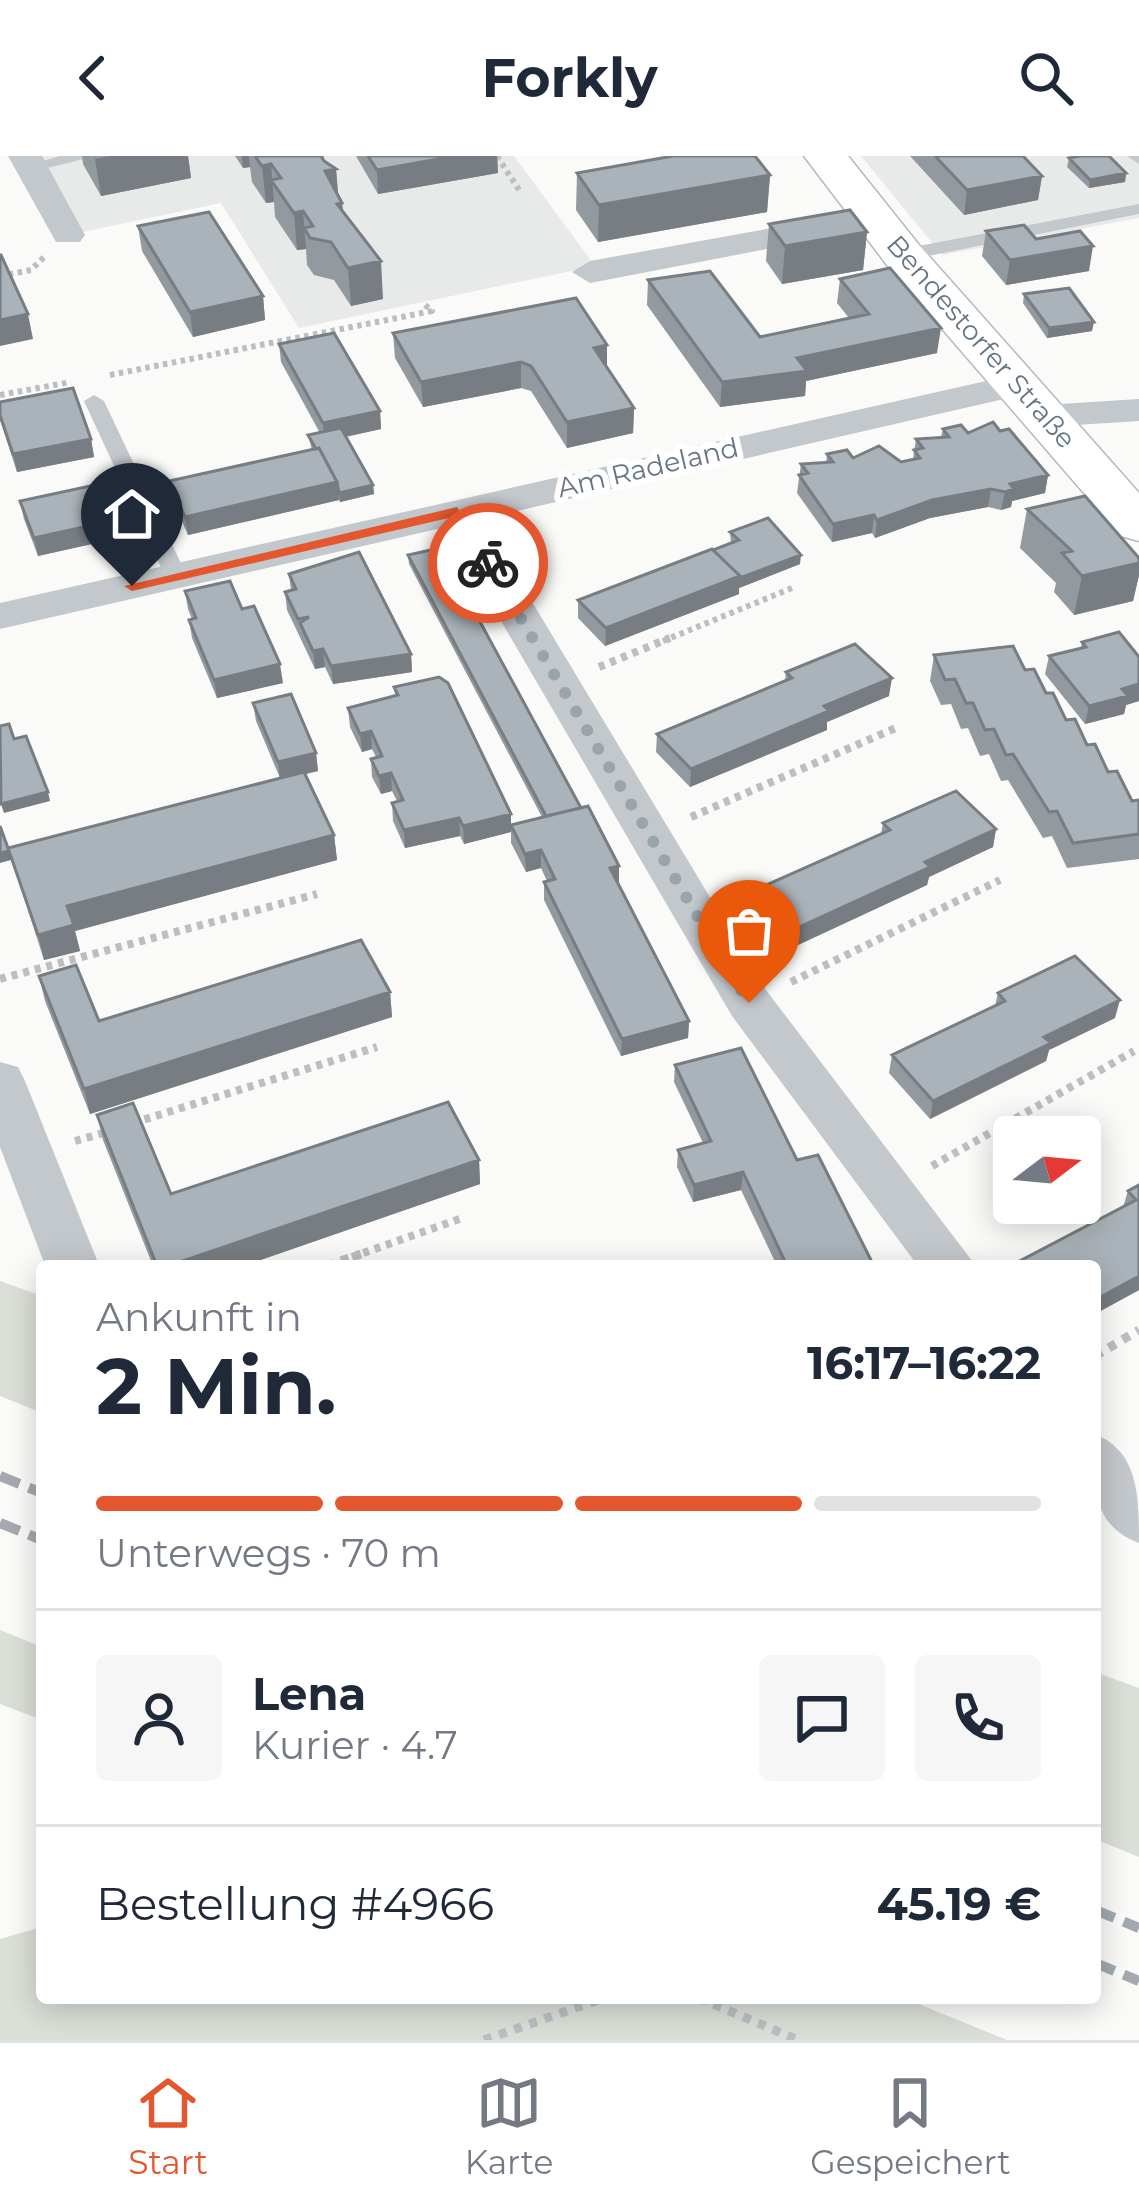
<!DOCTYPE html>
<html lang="de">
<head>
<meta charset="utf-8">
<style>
  body { margin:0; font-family:Montserrat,sans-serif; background:#f6f6f7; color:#1f2937; height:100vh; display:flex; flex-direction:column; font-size:45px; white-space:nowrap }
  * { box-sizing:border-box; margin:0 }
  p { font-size:39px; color:#747a83 }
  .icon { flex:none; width:66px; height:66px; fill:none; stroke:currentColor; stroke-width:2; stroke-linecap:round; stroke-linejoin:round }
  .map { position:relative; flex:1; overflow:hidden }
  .sheet { position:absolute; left:36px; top:1104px; width:1065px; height:744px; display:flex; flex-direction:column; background:#fff; border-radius:12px; box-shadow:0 6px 30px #0003 }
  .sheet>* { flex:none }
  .needle { width:78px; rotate:74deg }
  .buttons { position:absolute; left:993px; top:960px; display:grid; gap:24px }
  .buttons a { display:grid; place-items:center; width:108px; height:108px; border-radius:12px; background:#fff; box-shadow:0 6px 30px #0003; font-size:60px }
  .pin { position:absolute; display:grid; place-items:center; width:102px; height:102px; color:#fff; margin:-123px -51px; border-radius:50% 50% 50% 0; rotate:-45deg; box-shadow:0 0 12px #0007 }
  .pin .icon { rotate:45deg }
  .courier { position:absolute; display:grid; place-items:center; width:120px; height:120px; margin:-60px; border:9px solid #e4572e; border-radius:50%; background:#fff; color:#222; box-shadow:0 3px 15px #0007 }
  .headline em { font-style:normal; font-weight:700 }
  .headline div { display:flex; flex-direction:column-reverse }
  .headline { display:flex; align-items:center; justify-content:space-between; height:204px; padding:0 60px }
  h1 { font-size:78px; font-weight:700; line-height:90px }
  .bar { display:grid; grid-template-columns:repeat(4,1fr); gap:18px 12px; align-content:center; height:144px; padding:0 60px }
  .bar i { height:15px; border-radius:9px; background:#e0e1e3 }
  .bar .current { background:#e4572e }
  .bar p { grid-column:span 4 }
  .line { display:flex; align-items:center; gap:30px; padding:0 60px; border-top:3px solid #e0e1e3 }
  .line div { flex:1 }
  .round { display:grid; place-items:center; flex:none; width:126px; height:126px; border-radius:12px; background:#f6f6f7 }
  header { display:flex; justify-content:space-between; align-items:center; height:156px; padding:0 60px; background:#fff; font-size:54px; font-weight:700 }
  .tabs { display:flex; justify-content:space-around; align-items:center; height:168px; border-top:3px solid #e0e1e3; background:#fff; font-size:33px; color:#747a83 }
  .tabs a { display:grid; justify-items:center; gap:6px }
  .tabs .current { color:#e4572e }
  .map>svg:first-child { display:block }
  .built { fill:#e8e9e9 }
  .green { fill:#dadfd7 }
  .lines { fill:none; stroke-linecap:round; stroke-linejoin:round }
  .secondary-casing { stroke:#b3babf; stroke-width:3 }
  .path-far2 { stroke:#bbbfc2; stroke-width:6; stroke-dasharray:4.5 4.5; stroke-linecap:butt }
  .path-far1 { stroke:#bbbfc2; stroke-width:8; stroke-dasharray:6 6; stroke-linecap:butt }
  .path { stroke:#bbbfc2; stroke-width:9; stroke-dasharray:8 8; stroke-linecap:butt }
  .lane { fill:#c3c8cc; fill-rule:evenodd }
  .street { fill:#c3c8cc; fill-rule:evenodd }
  .secondary { fill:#fff; fill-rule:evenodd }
  .rail { stroke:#a2aab0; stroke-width:10; stroke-dasharray:21 10; stroke-linecap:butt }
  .wall { fill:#929a9f }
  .shaded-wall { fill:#777d82 }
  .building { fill:#aab3b9; stroke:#777d82; stroke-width:3 }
  .route { fill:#e4572e }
  .done { stroke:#99a4ac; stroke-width:12; stroke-dasharray:0 21.6 }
  .labels { text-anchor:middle; stroke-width:12; stroke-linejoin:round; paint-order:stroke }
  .far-street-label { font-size:27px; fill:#657683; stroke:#fff }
</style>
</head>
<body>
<header><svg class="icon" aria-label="back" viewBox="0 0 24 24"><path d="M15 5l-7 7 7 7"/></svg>Forkly<svg class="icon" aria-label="search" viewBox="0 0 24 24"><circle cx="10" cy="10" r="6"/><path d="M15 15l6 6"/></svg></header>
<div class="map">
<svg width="1139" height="1884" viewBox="0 0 1139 1884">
  <rect width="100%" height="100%" fill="#fafaf8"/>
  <path class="built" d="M 25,0 L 514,0 L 595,110 L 299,172 L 221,47 L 68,79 Z
    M 861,0 L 1139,0 L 1139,62 L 942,99 Z"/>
  <path class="green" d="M 0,1125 L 42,1140 L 42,1257 L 0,1240 Z
    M 0,1474 L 42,1491 L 42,1564 L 0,1548 Z
    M 1095,1516 L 1139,1532 L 1139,1701 L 1095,1683 Z
    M 42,1771 L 42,1842 L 904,1842 L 1007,1884 L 0,1884 L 0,1783 Z"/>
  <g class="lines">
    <g class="secondary-casing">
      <path id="secondary" d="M 804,0 L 848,0 L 919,89 L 1139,337 L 1139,385 L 1121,380 L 887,109 Z"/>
    </g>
    <path class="path-far2" d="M 497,0 L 521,37
      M 0,120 L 31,114 L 46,99
      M 110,219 L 432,155 L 423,147
      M 0,239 L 71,226
      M 663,485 L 792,432"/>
    <path class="path-far1" d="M 599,511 L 670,482
      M 691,661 L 898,571
      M 0,823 L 317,738
      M 791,826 L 1000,724
      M 133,967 L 377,891
      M 75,985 L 107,976
      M 932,1010 L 1134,895
      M 352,1101 L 465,1061"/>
    <path class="path" d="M 326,1110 L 361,1098
      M 1095,1200 L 1139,1174
      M 699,1842 L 798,1884
      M 484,1884 L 604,1842"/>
    <path class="lane" d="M 60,0 L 96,0 L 31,16 L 22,11 Z
      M 1127,0 L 1139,0 L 1139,8 Z
      M 1139,48 L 1139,58 L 903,105 L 894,99 L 903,93 Z
      M 94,239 L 104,245 L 187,420 L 184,425 L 168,425 L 165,420 L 84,245 Z"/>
    <path class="street" d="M 8,0 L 42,0 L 85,79 L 80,86 L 56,86 Z
      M 833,61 L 845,64 L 850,71 L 845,78 L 590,127 L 572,116 L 590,105 Z
      M 1017,218 L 1036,229 L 1030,237 L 482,363 L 766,834 L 976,1110 L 918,1110 L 732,860 L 446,371 L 0,473 L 0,447 Z
      M 1139,243 L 1139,265 L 1044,271 L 1025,260 L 1044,249 Z
      M 0,906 L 18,911 L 25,925 L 97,1104 L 94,1110 L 46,1110 L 43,1104 L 0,991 Z
      M 1095,1278 C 1139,1296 1139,1341 1139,1387 C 1088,1368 1095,1324 1095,1278 Z"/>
    <use href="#secondary" class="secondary"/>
    <path class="rail" d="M 0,1320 L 42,1337
      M 0,1367 L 42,1384
      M 1095,1754 L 1139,1772
      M 1095,1807 L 1139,1825"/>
  </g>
  <path class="wall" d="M 82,0 L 188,0 L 191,22 L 101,40 L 83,8 Z
    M 235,0 L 324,0 L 324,5 L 336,13 L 338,40 L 342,47 L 343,55 L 383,143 L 351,150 L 334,124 L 314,119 L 307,109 L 306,93 L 297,94 L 275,61 L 274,46 L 266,47 L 252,26 L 250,11 L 243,12 Z
    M 356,0 L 497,0 L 498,17 L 378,38 Z
    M 910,0 L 1023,0 L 1042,20 L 1038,44 L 964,59 Z
    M 1069,2 L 1126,17 L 1125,26 L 1089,32 L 1067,11 Z
    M 577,17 L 770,19 L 767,56 L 598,86 L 576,54 Z
    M 769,68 L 867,76 L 863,114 L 782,128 L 766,105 Z
    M 138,70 L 263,140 L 265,164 L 193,181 L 142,95 Z
    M 986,75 L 1036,83 L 1089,115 L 1006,129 L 982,100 Z
    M 840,123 L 937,197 L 806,225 L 805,240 L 720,251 L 647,149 L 648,124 L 760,181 L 849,162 L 837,147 Z
    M 1024,138 L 1092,175 L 1047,182 L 1023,147 Z
    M 393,177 L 607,189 L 607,212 L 634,252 L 633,277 L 567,292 L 531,235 L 521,232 L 423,251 L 395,202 Z
    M 279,188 L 380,255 L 381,273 L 346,281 L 373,329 L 374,338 L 340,346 L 339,344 L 188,379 L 172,343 L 169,325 L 312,294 L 308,279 L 320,277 L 281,206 Z
    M 0,246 L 91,283 L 94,301 L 17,316 L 0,264 Z
    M 943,273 L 968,277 L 1000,275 L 1048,319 L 1045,337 L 1012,345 L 1011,351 L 1001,354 L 988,351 L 930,362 L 875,382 L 872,377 L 832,386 L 797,337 L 801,308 L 826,307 L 827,298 L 901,306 L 913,303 L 916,283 L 941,281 Z
    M 20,345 L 138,359 L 141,377 L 38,400 L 24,363 Z
    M 1027,353 L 1139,402 L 1139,419 L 1133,445 L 1074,459 L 1054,436 L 1056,427 L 1020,392 Z
    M 730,376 L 800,408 L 739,432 L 739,438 L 605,490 L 578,462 L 578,444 L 731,387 Z
    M 408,399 L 619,710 L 619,728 L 689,865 L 688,882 L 621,900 L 544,744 L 544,726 L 547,725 L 541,712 L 526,716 L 511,687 L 511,676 L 464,688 L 460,680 L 405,692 L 393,665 L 392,647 L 397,645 L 392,635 L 381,638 L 372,621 L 371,603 L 376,601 L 372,593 L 362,596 L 350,571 L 348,552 L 395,539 L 394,531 L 511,669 L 542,661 L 409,408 Z
    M 289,418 L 411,498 L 412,516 L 333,528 L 325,511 L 315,513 L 287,454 L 285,436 L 291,434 Z
    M 185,435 L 242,453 L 283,527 L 217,542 L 192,482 L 189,464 L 192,463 L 188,453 Z
    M 1082,486 L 1139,501 L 1139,545 L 1126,549 L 1124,558 L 1085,568 L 1045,518 L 1049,500 L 1081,492 Z
    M 934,499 L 1025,514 L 1132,645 L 1139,644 L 1139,703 L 1067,712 L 1052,680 L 1043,682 L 1008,624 L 1001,625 L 989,598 L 980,600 L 968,572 L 961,573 L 951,548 L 941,549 L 930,525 Z
    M 786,516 L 889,540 L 827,566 L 827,574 L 690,631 L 656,596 L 657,578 L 785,525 Z
    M 253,547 L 316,597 L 318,615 L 305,618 L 334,679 L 337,704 L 75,775 L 80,795 L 44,804 L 8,692 L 280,622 L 256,565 Z
    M 883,667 L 996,673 L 993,691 L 929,721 L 927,729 L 785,795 L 747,755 L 748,737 L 881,678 Z
    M 39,820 L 99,865 L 390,836 L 392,861 L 90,958 L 45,845 Z
    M 998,837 L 1115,862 L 1049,894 L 1046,905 L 930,963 L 889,917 L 892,899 L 995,850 Z
    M 675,909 L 797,1004 L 874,1110 L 777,1110 L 741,1034 L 693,1046 L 677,1011 L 678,994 L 703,987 L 674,926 Z
    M 97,959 L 171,1038 L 479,1004 L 480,1028 L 243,1110 L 153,1110 L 103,984 Z
    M 1139,1029 L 1139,1134 L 1095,1158 L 1095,1110 L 1015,1110 L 1016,1107 L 1123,1051 L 1128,1035 Z"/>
  <path class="shaded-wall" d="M 110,0 L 188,0 L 191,22 L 101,40 L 95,3 Z
    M 242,0 L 249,0 L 250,11 L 243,12 Z
    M 455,0 L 497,0 L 498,17 L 378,38 L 377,14 Z
    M 271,8 L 274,46 L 266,47 L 262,10 Z
    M 336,13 L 339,48 L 342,47 L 345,84 L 325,15 Z
    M 1126,17 L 1125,26 L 1089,32 L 1090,24 Z
    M 770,19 L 767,56 L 598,86 L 599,49 Z
    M 1042,20 L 1038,44 L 964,59 L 967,34 Z
    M 303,55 L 306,93 L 297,94 L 294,57 Z
    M 867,76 L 863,114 L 782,128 L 785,90 Z
    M 1093,90 L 1089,115 L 1006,129 L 1010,104 Z
    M 381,105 L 383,143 L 351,150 L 348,112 Z
    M 263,140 L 265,164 L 193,181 L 190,156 Z
    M 28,158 L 33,183 L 0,190 L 0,164 Z
    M 1094,166 L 1092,175 L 1047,182 L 1049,172 Z
    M 941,172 L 937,197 L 806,225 L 805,240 L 720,251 L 722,226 L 797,202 Z
    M 607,189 L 607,214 L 594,192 Z
    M 521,206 L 521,232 L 423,251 L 421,226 Z
    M 634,252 L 633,277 L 567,292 L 567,266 Z
    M 380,255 L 381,273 L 324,285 L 323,267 Z
    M 91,283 L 94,301 L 17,316 L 13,298 Z
    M 1048,319 L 1045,337 L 1012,345 L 1011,351 L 1001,354 L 1005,336 L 1010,328 Z
    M 337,326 L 339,344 L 188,379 L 185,361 Z
    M 373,329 L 374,338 L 340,346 L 339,337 Z
    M 991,333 L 988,351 L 930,362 L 875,382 L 877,364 L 932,344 Z
    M 138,359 L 141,377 L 38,400 L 34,382 Z
    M 874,359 L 872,377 L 832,386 L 833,368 Z
    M 801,399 L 800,408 L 739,432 L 739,438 L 605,490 L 606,472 Z
    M 1139,407 L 1139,419 L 1133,445 L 1074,459 L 1082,420 Z
    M 323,493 L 325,511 L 315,513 L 313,495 Z
    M 411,498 L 412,516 L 333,528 L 331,510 Z
    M 280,508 L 283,527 L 217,542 L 214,524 Z
    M 892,522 L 889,540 L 827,566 L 827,574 L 690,631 L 691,613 L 824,550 Z
    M 1139,528 L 1139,545 L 1126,549 L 1124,558 L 1085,568 L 1089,550 L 1122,533 Z
    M 371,575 L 372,593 L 362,596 L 360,578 Z
    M 316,597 L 318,615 L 280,624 L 278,606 Z
    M 391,617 L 392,635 L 381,638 L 379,620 Z
    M 48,636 L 50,645 L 4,657 L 1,648 Z
    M 511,658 L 511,676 L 464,688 L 463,670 Z
    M 459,662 L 460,680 L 405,692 L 404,674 Z
    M 996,673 L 993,691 L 929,721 L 927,729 L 785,795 L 786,777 L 925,706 Z
    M 334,679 L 337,704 L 75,775 L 80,795 L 44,804 L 38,779 L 67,750 Z
    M 541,694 L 541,712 L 526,716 L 525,698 Z
    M 9,695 L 11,704 L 0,707 L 0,697 Z
    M 619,710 L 619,728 L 610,712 Z
    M 390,836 L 392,861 L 90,958 L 84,933 Z
    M 1120,844 L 1115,862 L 1049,894 L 1046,905 L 930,963 L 933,945 L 1044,881 Z
    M 689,865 L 688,882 L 621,900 L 622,883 Z
    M 479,1004 L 480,1028 L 243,1110 L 168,1110 Z
    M 743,1016 L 741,1034 L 693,1046 L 694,1029 Z
    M 1139,1120 L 1139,1134 L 1095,1158 L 1095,1144 Z"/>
  <path class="building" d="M 255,0 L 321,0 L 324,5 L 336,13 L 325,15 L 342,47 L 337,48 L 381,105 L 348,112 L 331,86 L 310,82 L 304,72 L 313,70 L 303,55 L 294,57 L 271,24 L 281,22 L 271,8 L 262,10 Z
    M 368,0 L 455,0 L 377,14 Z
    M 673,0 L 755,0 L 770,19 L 599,49 L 577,17 Z
    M 935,0 L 1023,0 L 1042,20 L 967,34 Z
    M 1080,0 L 1109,0 L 1126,17 L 1090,24 L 1069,2 Z
    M 850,54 L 867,76 L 785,90 L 769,68 Z
    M 209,56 L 263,140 L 190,156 L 138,70 Z
    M 1024,69 L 1036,83 L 1080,75 L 1093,90 L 1010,104 L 986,75 Z
    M 0,99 L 1,99 L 28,158 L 0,164 Z
    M 890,112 L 941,172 L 797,202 L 807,215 L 722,226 L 648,124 L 710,115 L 760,181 L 869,158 L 840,123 Z
    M 1069,132 L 1094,166 L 1049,172 L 1024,138 Z
    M 576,142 L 607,189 L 594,192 L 634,252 L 567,266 L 531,210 L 521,206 L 421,226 L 393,177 Z
    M 334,177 L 380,255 L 323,267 L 279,188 Z
    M 73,232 L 91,283 L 13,298 L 0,259 L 0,246 Z
    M 993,266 L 1000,275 L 1009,273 L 1048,319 L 1010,328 L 1014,333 L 1005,336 L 991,333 L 932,344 L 877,364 L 874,359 L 833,368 L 799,319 L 808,317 L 801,308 L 833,306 L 827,298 L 847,294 L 853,302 L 879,290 L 901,306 L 920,302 L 914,294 L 923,292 L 916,283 L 949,281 L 943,273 L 961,269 L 968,277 Z
    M 341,272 L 373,329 L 339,337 L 337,326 L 319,292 L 316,293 L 308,279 Z
    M 319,292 L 337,326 L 185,361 L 169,325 Z
    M 123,323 L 138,359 L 34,382 L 20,345 Z
    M 1085,340 L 1139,402 L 1139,407 L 1082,420 L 1062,397 L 1072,395 L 1027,353 Z
    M 768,362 L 801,399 L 740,422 L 740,420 L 713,394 L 739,384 L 730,376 Z
    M 440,392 L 581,652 L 546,660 L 408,399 Z
    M 712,393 L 740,420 L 606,472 L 578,444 Z
    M 359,396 L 411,498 L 331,510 L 323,493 L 313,495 L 300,467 L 309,461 L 298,463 L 285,436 L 296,433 L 289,418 Z
    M 230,425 L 242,453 L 254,450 L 280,508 L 214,524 L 189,464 L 196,462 L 185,435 Z
    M 1119,476 L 1139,501 L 1139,528 L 1122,533 L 1128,540 L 1089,550 L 1049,500 L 1086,491 L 1082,486 Z
    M 855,488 L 892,522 L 824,550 L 829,555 L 691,613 L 657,578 L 792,522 L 786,516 Z
    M 1013,490 L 1025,514 L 1034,513 L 1046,537 L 1053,537 L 1066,564 L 1075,563 L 1087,589 L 1095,588 L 1108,616 L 1117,615 L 1132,645 L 1139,644 L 1139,678 L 1073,687 L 1057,655 L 1049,656 L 1013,598 L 1006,599 L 994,573 L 985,574 L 973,547 L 966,547 L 955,523 L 945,524 L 934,499 Z
    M 439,521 L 448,527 L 511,658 L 463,670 L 459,662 L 404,674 L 392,647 L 403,644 L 391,617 L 379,620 L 371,603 L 382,600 L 371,575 L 360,578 L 348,552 L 398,539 L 394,531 Z
    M 291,538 L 316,597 L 278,606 L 253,547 Z
    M 9,568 L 14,583 L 26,580 L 48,636 L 1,648 L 0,570 Z
    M 304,616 L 334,679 L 67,750 L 74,769 L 38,779 L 8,692 Z
    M 956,635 L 996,673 L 925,706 L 930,711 L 786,777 L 748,737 L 890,674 L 883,667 Z
    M 588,650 L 619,710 L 610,712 L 689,865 L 622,883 L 544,726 L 555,723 L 541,694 L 525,698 L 511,669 Z
    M 0,670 L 9,695 L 0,697 Z
    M 361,784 L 390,836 L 84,933 L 39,820 L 76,809 L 99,865 Z
    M 1075,800 L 1120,844 L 1044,881 L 1051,887 L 933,945 L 892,899 L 1005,845 L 998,837 Z
    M 741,892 L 797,1004 L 818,999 L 874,1110 L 787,1110 L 743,1016 L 694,1029 L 678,994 L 711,985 L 675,909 Z
    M 448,946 L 479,1004 L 168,1110 L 157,1110 L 97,959 L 133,947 L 171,1038 Z
    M 1139,1029 L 1139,1120 L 1095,1144 L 1095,1110 L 1018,1110 L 1016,1107 L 1136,1044 L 1128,1035 Z"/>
  <path class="route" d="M 457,351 L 494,411 L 483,411 L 453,361 L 132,435 L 124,430 Z"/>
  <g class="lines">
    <path class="done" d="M 488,407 L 749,847"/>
  </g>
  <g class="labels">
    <g class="far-street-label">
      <text transform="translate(981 186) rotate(49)" y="9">Bendestorfer Straße</text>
      <text transform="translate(648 312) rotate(-13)" y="9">Am Radeland</text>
    </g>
  </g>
</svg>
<div class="buttons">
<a><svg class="needle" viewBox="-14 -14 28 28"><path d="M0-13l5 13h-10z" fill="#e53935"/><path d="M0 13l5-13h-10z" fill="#747a83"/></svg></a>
</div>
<div class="pin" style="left:749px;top:847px;background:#ea580c"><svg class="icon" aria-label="bag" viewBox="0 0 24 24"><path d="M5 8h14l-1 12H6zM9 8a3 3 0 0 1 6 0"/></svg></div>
<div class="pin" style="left:132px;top:430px;background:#1f2937"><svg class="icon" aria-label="home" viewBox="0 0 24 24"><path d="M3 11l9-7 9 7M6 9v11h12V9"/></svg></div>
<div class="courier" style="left:488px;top:407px"><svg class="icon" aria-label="bike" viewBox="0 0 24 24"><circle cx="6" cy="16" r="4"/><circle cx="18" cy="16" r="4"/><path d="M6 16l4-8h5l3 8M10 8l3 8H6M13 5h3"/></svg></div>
<section class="sheet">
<div class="headline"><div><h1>2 Min.</h1><p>Ankunft in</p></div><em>16:17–16:22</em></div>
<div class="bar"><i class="current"></i><i class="current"></i><i class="current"></i><i></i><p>Unterwegs · 70 m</p></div>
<div class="line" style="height:216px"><a class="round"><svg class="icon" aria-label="person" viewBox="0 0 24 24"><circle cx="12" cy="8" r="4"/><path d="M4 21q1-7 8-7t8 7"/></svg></a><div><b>Lena</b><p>Kurier · 4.7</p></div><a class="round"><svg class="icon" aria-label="chat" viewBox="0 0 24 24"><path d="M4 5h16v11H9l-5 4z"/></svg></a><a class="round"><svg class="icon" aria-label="phone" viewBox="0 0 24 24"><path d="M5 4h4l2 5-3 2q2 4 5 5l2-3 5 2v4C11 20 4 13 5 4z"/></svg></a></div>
<div class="line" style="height:156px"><div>Bestellung #4966</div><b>45.19 €</b></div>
</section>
</div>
<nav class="tabs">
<a class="current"><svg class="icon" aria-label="home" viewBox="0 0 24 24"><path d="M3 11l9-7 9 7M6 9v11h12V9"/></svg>Start</a>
<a><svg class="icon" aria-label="map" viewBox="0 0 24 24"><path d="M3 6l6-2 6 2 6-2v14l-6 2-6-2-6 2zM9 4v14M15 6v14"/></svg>Karte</a>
<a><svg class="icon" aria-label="saved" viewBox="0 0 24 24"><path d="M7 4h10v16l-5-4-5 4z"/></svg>Gespeichert</a>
</nav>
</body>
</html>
